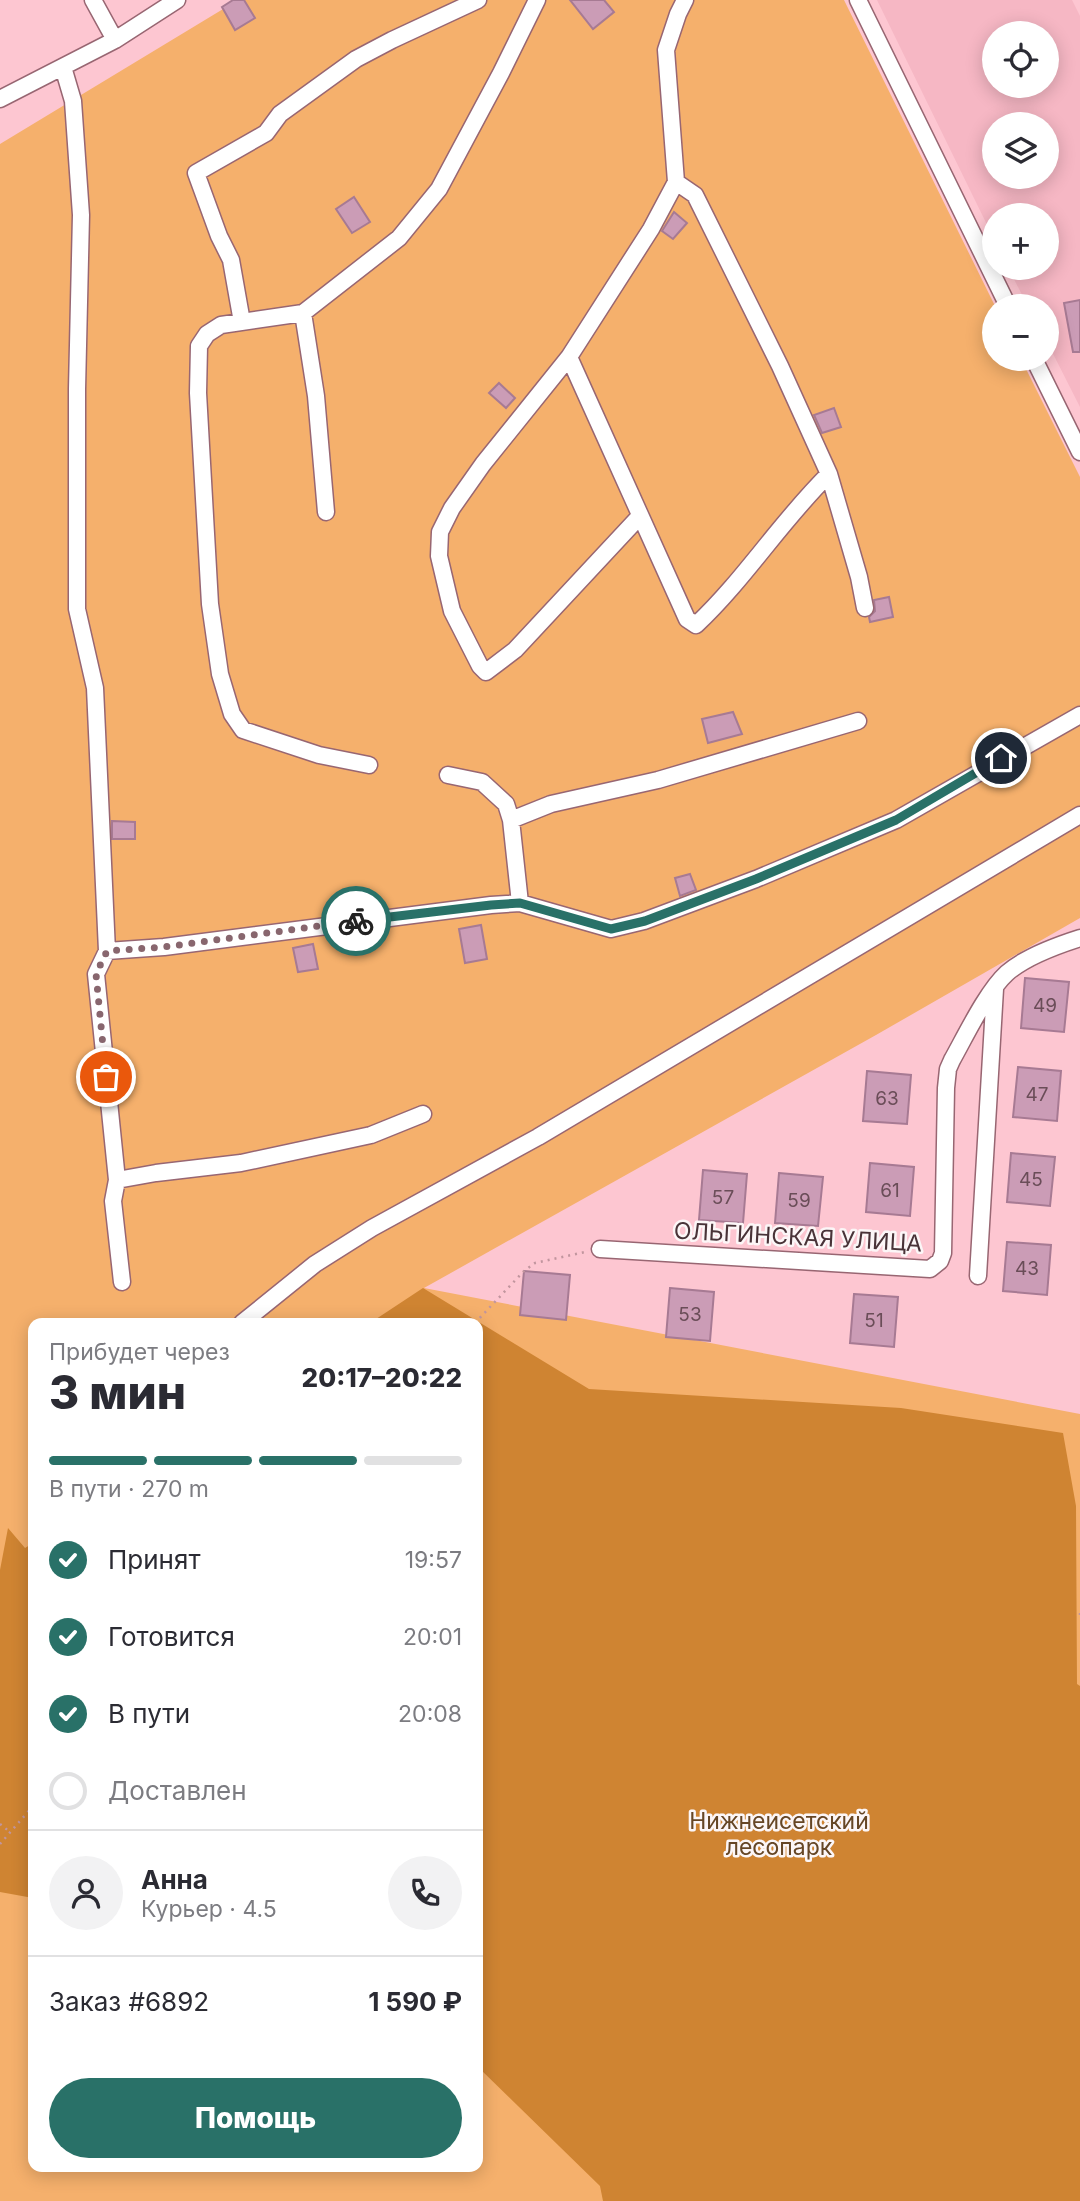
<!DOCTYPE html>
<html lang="ru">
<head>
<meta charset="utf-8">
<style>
  body { margin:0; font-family:Inter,sans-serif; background:#f2f2f3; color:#2b2b33; height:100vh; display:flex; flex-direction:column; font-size:26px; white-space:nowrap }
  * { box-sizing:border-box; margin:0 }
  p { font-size:23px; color:#7c7c81 }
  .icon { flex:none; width:38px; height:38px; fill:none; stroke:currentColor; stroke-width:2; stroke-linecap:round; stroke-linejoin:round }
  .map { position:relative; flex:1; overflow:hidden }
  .panel { position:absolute; left:28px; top:1318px; width:455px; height:854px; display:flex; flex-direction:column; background:#fff; border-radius:14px; box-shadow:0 4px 18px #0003 }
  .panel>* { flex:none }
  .fabs { position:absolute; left:982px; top:21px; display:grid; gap:14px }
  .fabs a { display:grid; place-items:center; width:77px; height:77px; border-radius:50%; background:#fff; box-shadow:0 4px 18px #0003; font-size:35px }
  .pin { position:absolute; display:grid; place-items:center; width:60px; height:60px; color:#fff; margin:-30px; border:4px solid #fff; border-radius:50%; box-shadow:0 2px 7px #0007 }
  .courier { position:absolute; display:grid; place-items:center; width:70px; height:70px; margin:-35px; border:5px solid #297168; border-radius:50%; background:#fff; color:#222; box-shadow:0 2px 9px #0007 }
  .summary em { font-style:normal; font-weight:800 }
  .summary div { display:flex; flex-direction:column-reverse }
  .summary { display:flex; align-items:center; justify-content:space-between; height:119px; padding:0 21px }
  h1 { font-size:46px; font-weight:800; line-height:52px }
  .bar { display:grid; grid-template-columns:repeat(4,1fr); gap:10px 7px; align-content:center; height:84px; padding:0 21px }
  .bar i { height:9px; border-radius:5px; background:#e1e1e2 }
  .bar .current { background:#297168 }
  .bar p { grid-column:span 4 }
  .line { display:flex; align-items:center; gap:18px; padding:0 21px; border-top:2px solid #e1e1e2 }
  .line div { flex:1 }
  .round { display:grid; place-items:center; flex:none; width:74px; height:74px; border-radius:37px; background:#f2f2f3 }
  ol { padding:0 21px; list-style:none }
  li { display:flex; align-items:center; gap:21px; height:77px }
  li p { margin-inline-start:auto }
  li .icon { padding:7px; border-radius:50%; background:#297168; color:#fff; stroke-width:4 }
  li:last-child { color:#7c7c81 }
  li i { width:38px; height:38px; border:4px solid #e1e1e2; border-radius:50% }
  .action { display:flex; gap:14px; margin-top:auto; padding:14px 21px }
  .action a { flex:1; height:80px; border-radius:42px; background:#297168; color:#fff; font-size:28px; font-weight:800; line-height:80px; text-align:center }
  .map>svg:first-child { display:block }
  .built { fill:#f6b7c4; fill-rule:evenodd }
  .green { fill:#f5b06c; fill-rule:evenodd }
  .forest { fill:#cf8432 }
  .building { fill:#cb9cb6; stroke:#a77a93; stroke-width:2 }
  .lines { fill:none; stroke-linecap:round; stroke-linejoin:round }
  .minor-casing { stroke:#986672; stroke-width:19 }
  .path { stroke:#c1959e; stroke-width:2.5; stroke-dasharray:2 5; stroke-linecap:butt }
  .minor { stroke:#fff; stroke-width:16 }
  .done { stroke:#88666e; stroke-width:7; stroke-dasharray:0 12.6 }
  .route { stroke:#297168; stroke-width:9 }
  .labels { text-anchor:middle; stroke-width:5; stroke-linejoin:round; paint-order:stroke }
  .number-label { font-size:19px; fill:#6a4d58 }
  .street-label { font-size:23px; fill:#493338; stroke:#fcf6f7 }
  .park-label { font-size:23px; fill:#664625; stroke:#fcf6f7 }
</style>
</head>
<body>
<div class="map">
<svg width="1080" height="2201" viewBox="0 0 1080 2201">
  <rect width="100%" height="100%" fill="#fdc6d1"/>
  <path class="built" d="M 877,0 L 1072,0 L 1080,16 L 1080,407 L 1047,342 L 1046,306 L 1028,306 L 1008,268 L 1046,268 L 1046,215 L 994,215 L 994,239 ZM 994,33 L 1046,33 L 1046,86 L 994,86 ZM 994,124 L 1046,124 L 1046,177 L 994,177 Z"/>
  <path class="green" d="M 238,0 L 844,0 L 995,306 L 994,359 L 1021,359 L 1080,477 L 1080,918 L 876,1035 L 424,1288 L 1080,1414 L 1080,2201 L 0,2201 L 0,144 ZM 33,1323 L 478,1323 L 478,2166 L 33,2166 Z"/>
  <path class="forest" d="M 423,1288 L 589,1389 L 901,1408 L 1063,1433 L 1076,1506 L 1077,1684 L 1080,1686 L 1080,2201 L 603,2201 L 600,2186 L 478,2067 L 478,1323 L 370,1323 Z
    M 8,1528 L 25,1548 L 33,1543 L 33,1898 L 0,1892 L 0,1570 Z"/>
  <path class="building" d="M 233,0 L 244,0 L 255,18 L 235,30 L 222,7 Z
    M 570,0 L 604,0 L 614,12 L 593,29 Z
    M 354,197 L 370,222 L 352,233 L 336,209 Z
    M 674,212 L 687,223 L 673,239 L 662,231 Z
    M 1080,300 L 1080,352 L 1073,352 L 1064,303 Z
    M 499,383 L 515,398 L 506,408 L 489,393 Z
    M 834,408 L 841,427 L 822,433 L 814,415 Z
    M 889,597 L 893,617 L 870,622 L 869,617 L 875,611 L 874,600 Z
    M 733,712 L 742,734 L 708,743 L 702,719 Z
    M 112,821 L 135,822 L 135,839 L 112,839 Z
    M 690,874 L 696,890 L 680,896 L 675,878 Z
    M 481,925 L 487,959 L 465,963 L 459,929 Z
    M 313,944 L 318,969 L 298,972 L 293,948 Z
    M 1025,978 L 1069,982 L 1064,1032 L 1021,1028 Z
    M 1018,1067 L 1061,1071 L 1057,1121 L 1013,1117 Z
    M 867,1071 L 911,1075 L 907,1124 L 863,1121 Z
    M 1011,1153 L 1055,1157 L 1050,1206 L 1007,1202 Z
    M 870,1163 L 914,1167 L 910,1216 L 866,1212 Z
    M 703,1170 L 747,1174 L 743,1223 L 699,1220 Z
    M 779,1173 L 823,1177 L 818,1226 L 775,1223 Z
    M 1007,1242 L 1051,1245 L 1047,1295 L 1003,1291 Z
    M 524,1271 L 570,1275 L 566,1320 L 520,1315 Z
    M 670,1288 L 714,1292 L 710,1341 L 666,1337 Z
    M 854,1294 L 898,1297 L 894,1347 L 850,1343 Z"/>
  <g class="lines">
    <g class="minor-casing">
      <path id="minor" d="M 93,0 L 115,40
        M 858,0 L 1008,306
        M 63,67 L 73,101 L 81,215 L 77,389 L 77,609 L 95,688 L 107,951 L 96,974 L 117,1180 L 113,1201 L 122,1282
        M 0,99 L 115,40 L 177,0
        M 676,182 L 695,195 L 780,366 L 829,474 L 859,577 L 865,608
        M 303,313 L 316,396 L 326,512
        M 242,322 L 231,260 L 219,236 L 196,173 L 266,133 L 280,114 L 356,59 L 392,40 L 478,0
        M 569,357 L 687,619 L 696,625 C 745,579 781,521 829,474
        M 1034,359 L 1080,452
        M 639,517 L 515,650 L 486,672 L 480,666 L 452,611 L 439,556 L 440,532 L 452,508 L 483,464 L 569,357 L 651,229 L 676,182 L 666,50 L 678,14 L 685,0
        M 369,765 L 319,755 L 243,730 L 232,714 L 220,674 L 210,604 L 198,393 L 199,346 L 207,334 L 221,325 L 303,313 L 399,238 L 439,189 L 501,73 L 537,0
        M 448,775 L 482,782 L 506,804 L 511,820 L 520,903
        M 511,820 L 551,804 L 658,780 L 858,721
        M 107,951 L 164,947 L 491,905 L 520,903 L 611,929 L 644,921 L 756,879 L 896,820 L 1080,715
        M 117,1180 L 156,1173 L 241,1163 L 371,1135 L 423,1114
        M 600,1249 L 930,1269 L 940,1261 L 943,1253 L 946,1088 L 948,1069 L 952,1060 C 966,1035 987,991 1007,973 C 1024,958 1058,945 1080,938
        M 978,1276 L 995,989
        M 242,1323 L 315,1264 L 372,1228 L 538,1137 L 1080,815"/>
    </g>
    <path class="path" d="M 475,1323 L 524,1271 L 535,1263 L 585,1252
      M 1080,1613 L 1080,1617
      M 0,1824 L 10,1832
      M 0,1844 L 33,1806"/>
    <use href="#minor" class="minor"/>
  </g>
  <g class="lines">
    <path class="done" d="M 106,1077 L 96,974 L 107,951 L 164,947 L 356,921"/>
    <path class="route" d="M 356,921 L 491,905 L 520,903 L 611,929 L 645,921 L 756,879 L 896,820 L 1001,758"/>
  </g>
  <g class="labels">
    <g class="number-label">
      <text x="1045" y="1012">49</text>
      <text x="1037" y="1101">47</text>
      <text x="887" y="1105">63</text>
      <text x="1031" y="1186">45</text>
      <text x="890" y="1197">61</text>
      <text x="723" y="1204">57</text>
      <text x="799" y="1207">59</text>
      <text x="1027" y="1275">43</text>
      <text x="690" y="1321">53</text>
      <text x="874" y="1327">51</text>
    </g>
    <g class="street-label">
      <text transform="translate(798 1237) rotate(3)" y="8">ОЛЬГИНСКАЯ УЛИЦА</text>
    </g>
    <g class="park-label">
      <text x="779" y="1829">Нижнеисетский<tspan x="779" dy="26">лесопарк</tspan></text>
    </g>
  </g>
</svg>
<div class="fabs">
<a><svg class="icon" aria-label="locate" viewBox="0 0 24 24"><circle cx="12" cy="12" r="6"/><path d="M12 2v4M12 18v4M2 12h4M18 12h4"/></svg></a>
<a><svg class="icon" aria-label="layers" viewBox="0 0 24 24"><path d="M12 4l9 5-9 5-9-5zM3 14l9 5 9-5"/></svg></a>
<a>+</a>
<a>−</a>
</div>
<div class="pin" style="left:106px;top:1077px;background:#ea580c"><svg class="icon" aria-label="bag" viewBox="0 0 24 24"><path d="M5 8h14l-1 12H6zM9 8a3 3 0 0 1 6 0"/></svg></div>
<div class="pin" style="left:1001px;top:758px;background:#1f2937"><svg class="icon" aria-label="home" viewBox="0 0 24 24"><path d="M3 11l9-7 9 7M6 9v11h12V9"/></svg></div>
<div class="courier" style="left:356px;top:921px"><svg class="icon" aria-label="bike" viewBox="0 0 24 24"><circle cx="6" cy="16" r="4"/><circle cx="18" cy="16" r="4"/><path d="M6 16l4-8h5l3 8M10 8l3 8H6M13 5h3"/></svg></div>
<section class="panel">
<div class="summary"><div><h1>3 мин</h1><p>Прибудет через</p></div><em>20:17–20:22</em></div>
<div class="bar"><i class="current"></i><i class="current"></i><i class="current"></i><i></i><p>В пути · 270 m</p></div>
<ol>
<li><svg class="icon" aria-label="check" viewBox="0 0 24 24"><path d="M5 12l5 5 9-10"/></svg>Принят<p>19:57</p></li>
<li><svg class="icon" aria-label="check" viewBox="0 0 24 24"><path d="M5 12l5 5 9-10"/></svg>Готовится<p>20:01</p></li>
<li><svg class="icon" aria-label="check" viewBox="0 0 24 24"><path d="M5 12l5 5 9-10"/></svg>В пути<p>20:08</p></li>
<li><i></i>Доставлен</li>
</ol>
<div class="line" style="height:126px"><a class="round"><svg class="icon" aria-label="person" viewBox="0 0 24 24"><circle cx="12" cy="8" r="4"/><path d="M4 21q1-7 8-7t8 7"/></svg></a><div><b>Анна</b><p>Курьер · 4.5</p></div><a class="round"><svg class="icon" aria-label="phone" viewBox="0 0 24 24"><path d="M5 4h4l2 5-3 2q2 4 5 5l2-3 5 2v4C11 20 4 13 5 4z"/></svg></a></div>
<div class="line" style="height:91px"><div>Заказ #6892</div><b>1 590 ₽</b></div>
<div class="action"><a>Помощь</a></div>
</section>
</div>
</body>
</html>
